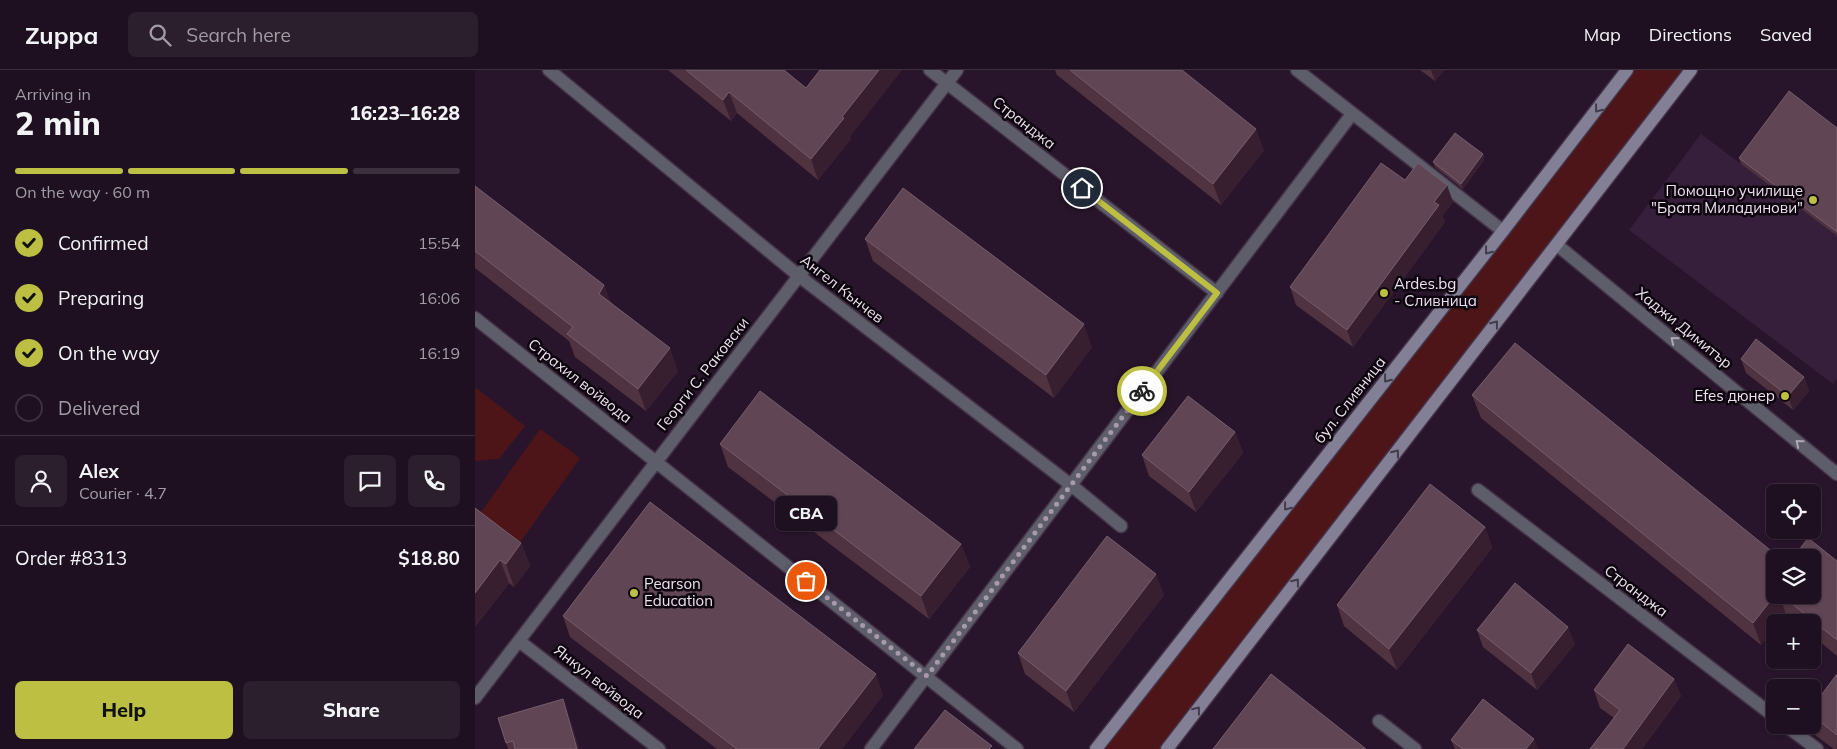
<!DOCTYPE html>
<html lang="en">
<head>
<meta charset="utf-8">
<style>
  body { margin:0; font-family:Mulish,sans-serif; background:#2b1e2d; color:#f1f3f6; height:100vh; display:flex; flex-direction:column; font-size:19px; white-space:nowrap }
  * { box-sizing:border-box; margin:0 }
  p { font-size:16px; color:#a19da5 }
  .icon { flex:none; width:28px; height:28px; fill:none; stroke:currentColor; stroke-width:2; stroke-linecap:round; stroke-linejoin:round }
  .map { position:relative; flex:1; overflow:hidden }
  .side { display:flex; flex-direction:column; background:#1e1020; width:475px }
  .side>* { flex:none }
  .fabs { position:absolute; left:1291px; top:414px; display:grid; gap:10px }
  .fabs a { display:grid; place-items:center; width:55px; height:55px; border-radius:8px; background:#1e1020; box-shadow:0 1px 4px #0004,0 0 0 1px #3c303e; font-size:25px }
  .pin { position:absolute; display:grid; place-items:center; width:42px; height:42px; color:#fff; margin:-21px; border:2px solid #fff; border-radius:50%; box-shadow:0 1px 5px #0007 }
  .courier { position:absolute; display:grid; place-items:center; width:50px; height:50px; margin:-25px; border:4px solid #bdbf43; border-radius:50%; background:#fff; color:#222; box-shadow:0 1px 6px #0007 }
  .bubble { position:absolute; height:35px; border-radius:8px; background:#1e1020; box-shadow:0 1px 4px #0004,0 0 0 1px #3c303e; font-size:16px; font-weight:800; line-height:35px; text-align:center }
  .summary em { font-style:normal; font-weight:800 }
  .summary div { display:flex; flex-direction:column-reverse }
  .summary { display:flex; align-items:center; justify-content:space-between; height:85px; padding:0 15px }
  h1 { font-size:32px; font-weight:800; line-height:38px }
  .bar { display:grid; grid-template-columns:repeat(4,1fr); gap:8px 5px; align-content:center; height:60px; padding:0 15px }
  .bar i { height:6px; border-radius:4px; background:#3c303e }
  .bar .selected { background:#bdbf43 }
  .bar p { grid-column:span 4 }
  .line { display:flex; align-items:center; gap:12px; padding:0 15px; border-top:1px solid #3c303e }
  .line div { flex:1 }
  .round { display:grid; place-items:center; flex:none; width:52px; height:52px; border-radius:8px; background:#2b1e2d }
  ol { padding:0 15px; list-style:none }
  li { display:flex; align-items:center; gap:15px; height:55px }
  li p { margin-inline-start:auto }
  li .icon { padding:5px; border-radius:50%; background:#bdbf43; color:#111; stroke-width:4 }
  li:last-child { color:#a19da5 }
  li i { width:28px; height:28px; border:2px solid #3c303e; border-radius:50% }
  .button { display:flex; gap:10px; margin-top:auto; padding:10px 15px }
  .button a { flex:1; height:58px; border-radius:8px; background:#bdbf43; color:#111; font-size:20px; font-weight:800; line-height:58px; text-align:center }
  .button a+a { background:#2b1e2d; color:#f1f3f6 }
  header { display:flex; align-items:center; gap:30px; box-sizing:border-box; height:70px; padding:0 25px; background:#1e1020; border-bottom:1px solid #3c303e }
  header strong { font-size:24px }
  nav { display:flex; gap:28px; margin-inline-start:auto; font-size:18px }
  .search { width:350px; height:45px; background:#2b1e2d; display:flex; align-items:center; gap:12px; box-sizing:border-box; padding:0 18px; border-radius:8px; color:#a19da5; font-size:19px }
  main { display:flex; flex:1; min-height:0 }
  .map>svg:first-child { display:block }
  .built { fill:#361f3a }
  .green { fill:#4d1518 }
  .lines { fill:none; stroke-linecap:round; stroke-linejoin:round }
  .lane-casing { stroke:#443247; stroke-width:15 }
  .street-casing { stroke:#443247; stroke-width:15 }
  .secondary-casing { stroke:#443247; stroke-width:15 }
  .lane { stroke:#5e5d6a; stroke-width:12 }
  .street { stroke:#5e5d6a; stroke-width:12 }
  .secondary { stroke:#838096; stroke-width:12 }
  .wall { fill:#4f3341 }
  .shaded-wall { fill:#381f30 }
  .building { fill:#604654; stroke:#765e6c }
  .oneway { stroke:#423c4b }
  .oneway2 { stroke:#ada6b4 }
  .done { stroke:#a99aab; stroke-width:5; stroke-dasharray:0 9 }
  .route { stroke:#bdbf43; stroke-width:6 }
  .poi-dot { fill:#bdbf43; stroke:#0c050e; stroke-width:2 }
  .labels { text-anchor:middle; stroke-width:5; stroke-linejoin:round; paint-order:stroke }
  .street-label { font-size:15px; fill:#eee1f0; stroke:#0c050e }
  .poi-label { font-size:15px; fill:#eee1f0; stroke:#0c050e; text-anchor:end }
</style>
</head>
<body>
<header>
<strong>Zuppa</strong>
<div class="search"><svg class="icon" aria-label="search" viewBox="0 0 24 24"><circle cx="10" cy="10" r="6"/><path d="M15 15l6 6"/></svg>Search here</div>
<nav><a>Map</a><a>Directions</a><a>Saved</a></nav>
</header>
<main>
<section class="side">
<div class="summary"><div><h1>2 min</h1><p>Arriving in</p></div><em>16:23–16:28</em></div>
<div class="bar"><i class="selected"></i><i class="selected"></i><i class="selected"></i><i></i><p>On the way · 60 m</p></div>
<ol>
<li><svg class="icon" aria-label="check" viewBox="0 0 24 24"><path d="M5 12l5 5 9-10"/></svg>Confirmed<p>15:54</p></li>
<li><svg class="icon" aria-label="check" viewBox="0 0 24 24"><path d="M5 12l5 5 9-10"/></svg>Preparing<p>16:06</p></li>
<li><svg class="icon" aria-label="check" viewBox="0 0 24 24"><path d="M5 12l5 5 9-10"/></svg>On the way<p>16:19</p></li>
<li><i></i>Delivered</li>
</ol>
<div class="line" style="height:90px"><a class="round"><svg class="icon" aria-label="person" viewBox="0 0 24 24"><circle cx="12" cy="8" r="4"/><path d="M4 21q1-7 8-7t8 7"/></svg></a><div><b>Alex</b><p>Courier · 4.7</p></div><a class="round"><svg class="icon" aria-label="chat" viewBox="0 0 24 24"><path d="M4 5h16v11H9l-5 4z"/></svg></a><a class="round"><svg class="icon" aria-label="phone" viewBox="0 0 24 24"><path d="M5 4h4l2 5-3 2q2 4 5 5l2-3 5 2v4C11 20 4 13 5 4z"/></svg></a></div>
<div class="line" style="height:65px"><div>Order #8313</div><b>$18.80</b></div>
<div class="button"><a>Help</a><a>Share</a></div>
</section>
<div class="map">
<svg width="1362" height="679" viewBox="0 0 1362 679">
  <rect width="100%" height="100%" fill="#28152b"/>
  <path class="built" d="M 1226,64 L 1362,166 L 1362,309 L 1358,314 L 1154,160 Z"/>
  <path class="green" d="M 1151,0 L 1215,0 L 688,679 L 621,679 Z
    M 0,317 L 50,356 L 24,389 L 0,391 Z
    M 65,359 L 105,388 L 44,474 L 4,445 Z"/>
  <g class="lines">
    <g class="lane-casing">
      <path id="lane" d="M 1003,420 L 1300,647
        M 904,651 L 940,679
        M 1310,655 L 1342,679
        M 396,679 L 877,44"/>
    </g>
    <g class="street-casing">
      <path id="street" d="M 74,0 L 324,206 L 596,415 L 646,456
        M 455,0 L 742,223
        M 822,0 L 1028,161
        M 1082,175 L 1362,404
        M 0,248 L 542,679
        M 44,571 L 184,679
        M 0,628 L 482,0"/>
    </g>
    <g class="secondary-casing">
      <path id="secondary" d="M 621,679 L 1028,161 L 1152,0
        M 692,679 L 1216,0"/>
    </g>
    <use href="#lane" class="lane"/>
    <use href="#street" class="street"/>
    <use href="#secondary" class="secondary"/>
  </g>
  <path class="wall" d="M 193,0 L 309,0 L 375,67 L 376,69 L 343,110 L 262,43 L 256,51 Z
    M 580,0 L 707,0 L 789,80 L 746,135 L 582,5 Z
    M 945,0 L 969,0 L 960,11 Z
    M 1362,58 L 1362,166 L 1266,94 L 1264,88 Z
    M 1008,84 L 1009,90 L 988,119 L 960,97 L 958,92 Z
    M 930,110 L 978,132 L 967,146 L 970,152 L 878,277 L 821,235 L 815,217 Z
    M 0,116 L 129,215 L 135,232 L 203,301 L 171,341 L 100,287 L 94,271 L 0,198 Z
    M 390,169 L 617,277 L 579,328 L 398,191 Z
    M 1266,289 L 1329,307 L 1334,321 L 1318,340 L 1271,303 Z
    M 997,325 L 1300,525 L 1338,525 L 1362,491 L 1362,586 L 1338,566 L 1338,552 L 1321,552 L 1311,544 L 1286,575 L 1006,348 Z
    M 760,362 L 768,383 L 721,442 L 674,406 L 667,385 Z
    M 245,374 L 486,474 L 495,497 L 454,549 L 253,397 Z
    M 0,438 L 46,473 L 55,496 L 39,517 L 34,513 L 0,557 Z
    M 1010,457 L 1017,478 L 922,600 L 869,556 L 862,535 Z
    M 689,525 L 599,642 L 550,604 L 543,583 Z
    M 88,546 L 408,625 L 367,679 L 242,679 L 95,567 Z
    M 1002,560 L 1100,574 L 1062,620 L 1008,577 Z
    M 1362,605 L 1362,679 L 1359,679 L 1340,665 L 1337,655 L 1338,636 Z
    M 1199,609 L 1206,626 L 1167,679 L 1115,679 L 1139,648 L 1125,638 L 1119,620 Z
    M 96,652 L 104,679 L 33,679 L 31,673 Z
    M 976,670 L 1063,679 L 980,679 Z"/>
  <path class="shaded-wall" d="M 404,0 L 427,0 L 375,67 L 376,69 L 343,110 L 336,89 Z
    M 956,0 L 969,0 L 960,11 Z
    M 254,22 L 262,43 L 256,51 L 248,30 Z
    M 781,59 L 789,80 L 746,135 L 738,114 Z
    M 1008,84 L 1009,90 L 988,119 L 986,114 Z
    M 972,115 L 978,132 L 967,146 L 970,152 L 878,277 L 872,260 L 959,132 Z
    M 129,215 L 138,238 L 124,224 Z
    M 609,254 L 617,277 L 579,328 L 571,305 Z
    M 195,278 L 203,301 L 171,341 L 163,319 Z
    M 1329,307 L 1334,321 L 1318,340 L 1313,326 Z
    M 760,362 L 768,383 L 721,442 L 714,422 Z
    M 1010,457 L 1017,478 L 922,600 L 914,579 Z
    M 46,473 L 55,496 L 39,517 L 31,494 Z
    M 486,474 L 495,497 L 454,549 L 446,526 Z
    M 25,490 L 34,513 L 0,557 L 0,523 Z
    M 681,504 L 689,525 L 599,642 L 591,621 Z
    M 1300,525 L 1304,525 L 1311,544 L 1304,552 L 1300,552 L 1300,558 L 1286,575 L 1278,553 Z
    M 1093,557 L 1100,574 L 1062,620 L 1056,603 Z
    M 401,604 L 408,625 L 367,679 L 343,679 Z
    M 1199,609 L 1206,626 L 1167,679 L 1148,679 Z
    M 88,629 L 96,652 L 104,679 L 102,679 Z
    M 1059,669 L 1063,679 L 1051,679 Z"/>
  <path class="building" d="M 211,0 L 309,0 L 331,18 L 345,0 L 404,0 L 367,47 L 369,48 L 336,89 L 254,22 L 248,30 Z
    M 595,0 L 707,0 L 781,59 L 738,114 Z
    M 1314,21 L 1362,58 L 1362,162 L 1264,88 Z
    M 980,63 L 1008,84 L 986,114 L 958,92 Z
    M 906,93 L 930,110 L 943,93 L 972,115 L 959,132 L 964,135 L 872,260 L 815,217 Z
    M 0,116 L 129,215 L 124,224 L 195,278 L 163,319 L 92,264 L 98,257 L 0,181 Z
    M 428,118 L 609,254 L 571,305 L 390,169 Z
    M 1281,269 L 1329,307 L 1313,326 L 1266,289 Z
    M 1040,273 L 1305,488 L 1300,488 L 1300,525 L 1278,553 L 997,325 Z
    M 285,321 L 486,474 L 446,526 L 245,374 Z
    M 713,326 L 760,362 L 714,422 L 667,385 Z
    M 955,414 L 1010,457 L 914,579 L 862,535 Z
    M 175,432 L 401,604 L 343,679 L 262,679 L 88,546 Z
    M 0,438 L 46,473 L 31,494 L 25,490 L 0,523 Z
    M 632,466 L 681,504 L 591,621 L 543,583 Z
    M 1333,468 L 1362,491 L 1362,570 L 1306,525 L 1338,525 L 1338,488 L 1318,488 Z
    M 1040,513 L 1093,557 L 1056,603 L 1002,560 Z
    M 1153,574 L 1199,609 L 1148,679 L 1115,679 L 1145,640 L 1119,620 Z
    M 796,604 L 891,679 L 738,679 Z
    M 1362,604 L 1362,665 L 1338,646 L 1338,636 Z
    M 88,629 L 102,679 L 40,679 L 38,671 L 31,673 L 23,648 Z
    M 1008,629 L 1059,669 L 1051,679 L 988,679 L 976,670 Z
    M 470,640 L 517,676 L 514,679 L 439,679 Z"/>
  <defs><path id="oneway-chevron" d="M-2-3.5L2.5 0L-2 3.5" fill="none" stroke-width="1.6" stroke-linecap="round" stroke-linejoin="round" transform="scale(1.25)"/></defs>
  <g class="oneway">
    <use href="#oneway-chevron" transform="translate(1123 39) rotate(128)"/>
    <use href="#oneway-chevron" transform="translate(1013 181) rotate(128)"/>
    <use href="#oneway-chevron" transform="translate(1020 254) rotate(-52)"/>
    <use href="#oneway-chevron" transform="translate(912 309) rotate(128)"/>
    <use href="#oneway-chevron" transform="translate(921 383) rotate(-52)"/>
    <use href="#oneway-chevron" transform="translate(812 437) rotate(128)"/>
    <use href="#oneway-chevron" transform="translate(821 512) rotate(-52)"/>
    <use href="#oneway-chevron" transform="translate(722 640) rotate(-52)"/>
  </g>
  <g class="oneway2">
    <use href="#oneway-chevron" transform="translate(1199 270) rotate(-141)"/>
    <use href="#oneway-chevron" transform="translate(1324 373) rotate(-141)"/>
  </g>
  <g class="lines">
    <path class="done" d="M 331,511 L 452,606 L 667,321"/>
    <path class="route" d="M 607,118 L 742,223 L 667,321"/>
  </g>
  <g class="poi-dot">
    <circle cx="1338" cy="130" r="5"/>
    <circle cx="909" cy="223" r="5"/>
    <circle cx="1310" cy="326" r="5"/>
    <circle cx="159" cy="523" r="5"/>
  </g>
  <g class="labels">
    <g class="street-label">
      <text transform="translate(549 53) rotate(38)" y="5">Странджа</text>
      <text transform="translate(367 219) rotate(38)" y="5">Ангел Кънчев</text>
      <text transform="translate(1209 258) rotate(39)" y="5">Хаджи Димитър</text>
      <text transform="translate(228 304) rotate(-52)" y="5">Георги С. Раковски</text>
      <text transform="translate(105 311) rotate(38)" y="5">Страхил войвода</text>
      <text transform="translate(875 330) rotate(-52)" y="5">бул. Сливница</text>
      <text transform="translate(1161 521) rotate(37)" y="5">Странджа</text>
      <text transform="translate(124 612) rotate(38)" y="5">Янкул войвода</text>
    </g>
    <g class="poi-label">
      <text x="1328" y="126">Помощно училище<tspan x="1328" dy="17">"Братя Миладинови"</tspan></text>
      <text x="919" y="219" text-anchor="start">Ardes.bg<tspan x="919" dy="17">- Сливница</tspan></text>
      <text x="1300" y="331">Efes дюнер</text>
      <text x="169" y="519" text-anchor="start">Pearson<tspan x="169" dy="17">Education</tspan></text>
    </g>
  </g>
</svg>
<div class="fabs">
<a><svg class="icon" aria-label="locate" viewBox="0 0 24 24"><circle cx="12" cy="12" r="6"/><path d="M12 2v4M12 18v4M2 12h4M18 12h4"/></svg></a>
<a><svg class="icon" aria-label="layers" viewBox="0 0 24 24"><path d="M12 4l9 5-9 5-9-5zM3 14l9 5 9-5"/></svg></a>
<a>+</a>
<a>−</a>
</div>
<div class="pin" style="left:331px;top:511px;background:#ea580c"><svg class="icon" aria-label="bag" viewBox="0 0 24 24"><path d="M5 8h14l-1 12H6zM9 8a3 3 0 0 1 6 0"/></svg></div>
<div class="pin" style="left:607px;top:118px;background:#1f2937"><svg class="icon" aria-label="home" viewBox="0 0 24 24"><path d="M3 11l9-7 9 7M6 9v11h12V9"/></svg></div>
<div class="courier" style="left:667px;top:321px"><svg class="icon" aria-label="bike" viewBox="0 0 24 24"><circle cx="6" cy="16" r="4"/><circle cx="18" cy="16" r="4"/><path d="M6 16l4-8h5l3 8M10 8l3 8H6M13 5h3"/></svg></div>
<div class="bubble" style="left:300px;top:426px;width:62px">CBA</div>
</div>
</main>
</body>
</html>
